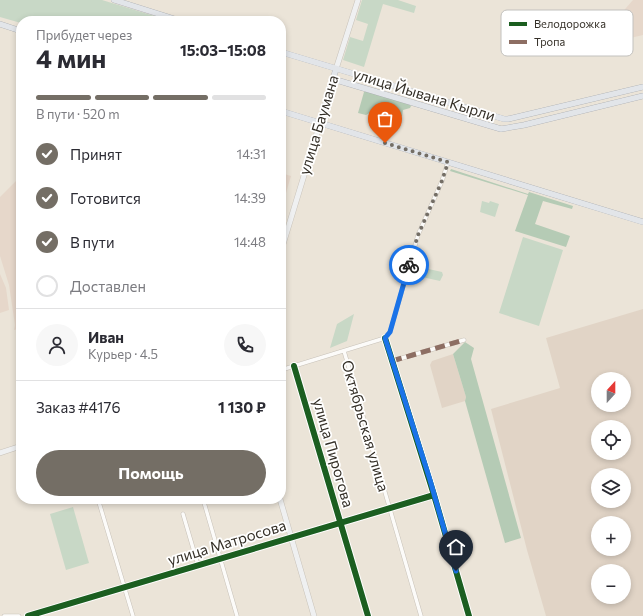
<!DOCTYPE html>
<html lang="ru">
<head>
<meta charset="utf-8">
<style>
  body { margin:0; font-family:Commissioner,sans-serif; background:#f7f7f7; color:#2b2b33; height:100vh; display:flex; flex-direction:column; font-size:15px; white-space:nowrap }
  * { box-sizing:border-box; margin:0 }
  p { font-size:13px; color:#7c7c81 }
  .icon { flex:none; width:22px; height:22px; fill:none; stroke:currentColor; stroke-width:2; stroke-linecap:round; stroke-linejoin:round }
  .map { position:relative; flex:1; overflow:hidden }
  .drawer { position:absolute; left:16px; top:16px; width:270px; height:488px; display:flex; flex-direction:column; background:#fff; border-radius:16px; box-shadow:0 2px 6px #0003 }
  .drawer>* { flex:none }
  .needle { width:26px; rotate:21deg }
  .controls { position:absolute; left:591px; top:372px; display:grid; gap:8px }
  .controls a { display:grid; place-items:center; width:40px; height:40px; border-radius:50%; background:#fff; box-shadow:0 2px 6px #0003; font-size:20px }
  .pin { position:absolute; display:grid; place-items:center; width:34px; height:34px; color:#fff; margin:-41px -17px; border-radius:50% 50% 50% 0; rotate:-45deg; box-shadow:0 0 4px #0007 }
  .pin .icon { rotate:45deg }
  .courier { position:absolute; display:grid; place-items:center; width:40px; height:40px; margin:-20px; border:3px solid #1a73e8; border-radius:50%; background:#fff; color:#222; box-shadow:0 1px 5px #0007 }
  .overview em { font-style:normal; font-weight:700 }
  .overview div { display:flex; flex-direction:column-reverse }
  .overview { display:flex; align-items:center; justify-content:space-between; height:68px; padding:0 20px }
  h1 { font-size:26px; font-weight:700; line-height:30px }
  .bar { display:grid; grid-template-columns:repeat(4,1fr); gap:6px 4px; align-content:center; height:48px; padding:0 20px }
  .bar i { height:5px; border-radius:3px; background:#e1e1e2 }
  .bar .current { background:#746e65 }
  .bar p { grid-column:span 4 }
  .line { display:flex; align-items:center; gap:10px; padding:0 20px; border-top:1px solid #e1e1e2 }
  .line div { flex:1 }
  .round { display:grid; place-items:center; flex:none; width:42px; height:42px; border-radius:21px; background:#f7f7f7 }
  ol { padding:0 20px; list-style:none }
  li { display:flex; align-items:center; gap:12px; height:44px }
  li p { margin-inline-start:auto }
  li .icon { padding:4px; border-radius:50%; background:#746e65; color:#fff; stroke-width:4 }
  li:last-child { color:#7c7c81 }
  li i { width:22px; height:22px; border:2px solid #e1e1e2; border-radius:50% }
  .button { display:flex; gap:8px; margin-top:auto; padding:8px 20px }
  .button a { flex:1; height:46px; border-radius:24px; background:#746e65; color:#fff; font-size:16px; font-weight:700; line-height:46px; text-align:center }
  .map>svg:first-child { display:block }
  .industrial { fill:#e1d4c6; fill-rule:evenodd }
  .education { fill:#e6d7ca }
  .green { fill:#c8d8c6 }
  .forest { fill:#b5cbb5 }
  .lines { fill:none; stroke-linecap:round; stroke-linejoin:round }
  .street-casing { stroke:#c8c2b9; stroke-width:4.5 }
  .secondary-casing { stroke:#c8c2b9; stroke-width:6 }
  .primary-casing { stroke:#a2a4a8; stroke-width:6 }
  .street { stroke:#fcfbf9; stroke-width:3.5 }
  .secondary { stroke:#eff0f1; stroke-width:5 }
  .primary { stroke:#e2e5e9; stroke-width:5.5 }
  .quiet { stroke:#8d6e63; stroke-width:5; stroke-dasharray:10 5; stroke-linecap:butt }
  .cycleway-casing { stroke:#fff; stroke-width:8 }
  .cycleway { stroke:#1b5e20; stroke-width:6 }
  .done { stroke:#746e65; stroke-width:4; stroke-dasharray:0 7.2 }
  .route { stroke:#1a73e8; stroke-width:5 }
  .labels { text-anchor:middle; stroke-width:3.5; stroke-linejoin:round; paint-order:stroke }
  .street-label { font-size:15px; fill:#342f27; stroke:#fff }
  .key { fill:#fff; stroke:#c2c1be; stroke-width:1 }
  .key-label { font-size:11px; fill:#342f27 }
</style>
</head>
<body>
<div class="map">
<svg width="643" height="616" viewBox="0 0 643 616">
  <rect width="100%" height="100%" fill="#ebe4d8"/>
  <path class="industrial" d="M 643,309 L 643,616 L 546,616 L 527,550 L 491,409 L 560,388 L 546,338 ZM 598,379 L 624,379 L 624,405 L 598,405 ZM 598,427 L 624,427 L 624,453 L 598,453 ZM 598,475 L 624,475 L 624,501 L 598,501 ZM 598,523 L 624,523 L 624,549 L 598,549 ZM 598,571 L 624,571 L 624,597 L 598,597 Z
    M 453,354 L 466,397 L 465,401 L 442,408 L 430,365 L 432,361 Z"/>
  <path class="education" d="M 633,0 L 643,0 L 643,35 L 626,39 L 611,25 Z
    M 281,173 L 291,176 L 281,210 Z
    M 21,176 L 21,328 L 14,330 L 15,325 L 9,285 L 0,256 L 0,197 Z
    M 0,274 L 6,288 L 9,310 L 0,313 Z"/>
  <path class="green" d="M 0,0 L 102,0 L 171,21 L 21,21 L 21,23 L 0,17 Z
    M 362,0 L 398,0 L 416,6 L 414,13 L 383,4 L 364,67 L 343,60 L 350,37 L 363,41 L 368,24 L 356,20 Z
    M 482,201 L 489,203 L 490,201 L 499,204 L 495,217 L 480,212 Z
    M 523,237 L 563,250 L 539,326 L 499,313 Z
    M 424,268 L 442,272 L 443,275 L 440,281 L 422,277 L 421,275 L 421,270 Z
    M 354,314 L 347,341 L 330,348 L 337,324 Z
    M 73,507 L 89,563 L 66,570 L 50,514 Z"/>
  <path class="forest" d="M 368,91 L 408,103 L 411,106 L 410,108 L 403,110 L 402,116 L 397,117 L 393,108 L 383,105 L 366,115 L 358,113 L 364,92 Z
    M 451,169 L 528,194 L 529,192 L 573,206 L 572,209 L 543,201 L 535,224 L 570,236 L 566,247 L 515,231 L 528,195 L 450,171 Z
    M 465,342 L 474,348 L 471,359 L 521,538 L 505,543 L 465,401 L 466,397 L 453,354 Z"/>
  <g class="lines">
    <g class="street-casing">
      <path id="street" d="M 385,338 L 434,495 L 469,616
        M 385,338 L 390,332 L 418,235 L 442,181 L 448,162
        M 344,351 L 421,616
        M 392,361 L 464,340
        M 294,366 L 368,616
        M 281,370 L 385,338
        M 98,499 L 133,616
        M 203,499 L 237,616
        M 183,514 L 198,565
        M 4,616 L 19,616
        M 28,616 L 434,495"/>
    </g>
    <g class="secondary-casing">
      <path id="secondary" d="M 336,69 L 358,0
        M 281,251 L 320,123
        M 0,453 L 21,446
        M 280,499 L 314,616"/>
    </g>
    <g class="primary-casing">
      <path id="primary" d="M 114,0 L 181,21
        M 0,24 L 21,31
        M 281,52 L 504,119 L 508,119 L 643,87
        M 333,79 L 501,129 L 524,125 L 643,96
        M 281,111 L 643,222
        M 320,123 L 336,69"/>
    </g>
    <use href="#street" class="street"/>
    <use href="#secondary" class="secondary"/>
    <use href="#primary" class="primary"/>
    <path class="quiet" d="M 392,361 L 464,340"/>
    <g class="cycleway-casing">
      <path id="cycleway" d="M 385,338 L 434,495 L 469,616
        M 294,366 L 368,616
        M 28,616 L 434,495"/>
    </g>
    <use href="#cycleway" class="cycleway"/>
  </g>
  <g class="lines">
    <path class="done" d="M 385,143 L 448,162 L 442,181 L 418,235 L 409,265"/>
    <path class="route" d="M 409,265 L 390,332 L 385,338 L 430,480 L 456,571"/>
  </g>
  <g class="labels">
    <g class="street-label">
      <text transform="translate(424 95) rotate(17)" y="5">улица Йывана Кырли</text>
      <text transform="translate(319 125) rotate(-73)" y="5">улица Баумана</text>
      <text transform="translate(365 426) rotate(74)" y="5">Октябрьская улица</text>
      <text transform="translate(333 453) rotate(74)" y="5">улица Пирогова</text>
      <text transform="translate(227 543) rotate(-17)" y="5">улица Матросова</text>
    </g>
  </g>
  <rect x="501" y="10" width="132" height="46" rx="6" class="key"/>
  <rect x="509" y="22" width="18" height="4" fill="#1b5e20"/>
  <rect x="509" y="40" width="18" height="4" fill="#8d6e63"/>
  <g class="key-label">
    <text x="534" y="28">Велодорожка</text>
    <text x="534" y="46">Тропа</text>
  </g>
</svg>
<div class="controls">
<a><svg class="needle" viewBox="-14 -14 28 28"><path d="M0-13l5 13h-10z" fill="#e53935"/><path d="M0 13l5-13h-10z" fill="#7c7c81"/></svg></a>
<a><svg class="icon" aria-label="locate" viewBox="0 0 24 24"><circle cx="12" cy="12" r="6"/><path d="M12 2v4M12 18v4M2 12h4M18 12h4"/></svg></a>
<a><svg class="icon" aria-label="layers" viewBox="0 0 24 24"><path d="M12 4l9 5-9 5-9-5zM3 14l9 5 9-5"/></svg></a>
<a>+</a>
<a>−</a>
</div>
<div class="pin" style="left:385px;top:143px;background:#ea580c"><svg class="icon" aria-label="bag" viewBox="0 0 24 24"><path d="M5 8h14l-1 12H6zM9 8a3 3 0 0 1 6 0"/></svg></div>
<div class="pin" style="left:456px;top:571px;background:#1f2937"><svg class="icon" aria-label="home" viewBox="0 0 24 24"><path d="M3 11l9-7 9 7M6 9v11h12V9"/></svg></div>
<div class="courier" style="left:409px;top:265px"><svg class="icon" aria-label="bike" viewBox="0 0 24 24"><circle cx="6" cy="16" r="4"/><circle cx="18" cy="16" r="4"/><path d="M6 16l4-8h5l3 8M10 8l3 8H6M13 5h3"/></svg></div>
<section class="drawer">
<div class="overview"><div><h1>4 мин</h1><p>Прибудет через</p></div><em>15:03–15:08</em></div>
<div class="bar"><i class="current"></i><i class="current"></i><i class="current"></i><i></i><p>В пути · 520 m</p></div>
<ol>
<li><svg class="icon" aria-label="check" viewBox="0 0 24 24"><path d="M5 12l5 5 9-10"/></svg>Принят<p>14:31</p></li>
<li><svg class="icon" aria-label="check" viewBox="0 0 24 24"><path d="M5 12l5 5 9-10"/></svg>Готовится<p>14:39</p></li>
<li><svg class="icon" aria-label="check" viewBox="0 0 24 24"><path d="M5 12l5 5 9-10"/></svg>В пути<p>14:48</p></li>
<li><i></i>Доставлен</li>
</ol>
<div class="line" style="height:72px"><a class="round"><svg class="icon" aria-label="person" viewBox="0 0 24 24"><circle cx="12" cy="8" r="4"/><path d="M4 21q1-7 8-7t8 7"/></svg></a><div><b>Иван</b><p>Курьер · 4.5</p></div><a class="round"><svg class="icon" aria-label="phone" viewBox="0 0 24 24"><path d="M5 4h4l2 5-3 2q2 4 5 5l2-3 5 2v4C11 20 4 13 5 4z"/></svg></a></div>
<div class="line" style="height:52px"><div>Заказ #4176</div><b>1 130 ₽</b></div>
<div class="button"><a>Помощь</a></div>
</section>
</div>
</body>
</html>
